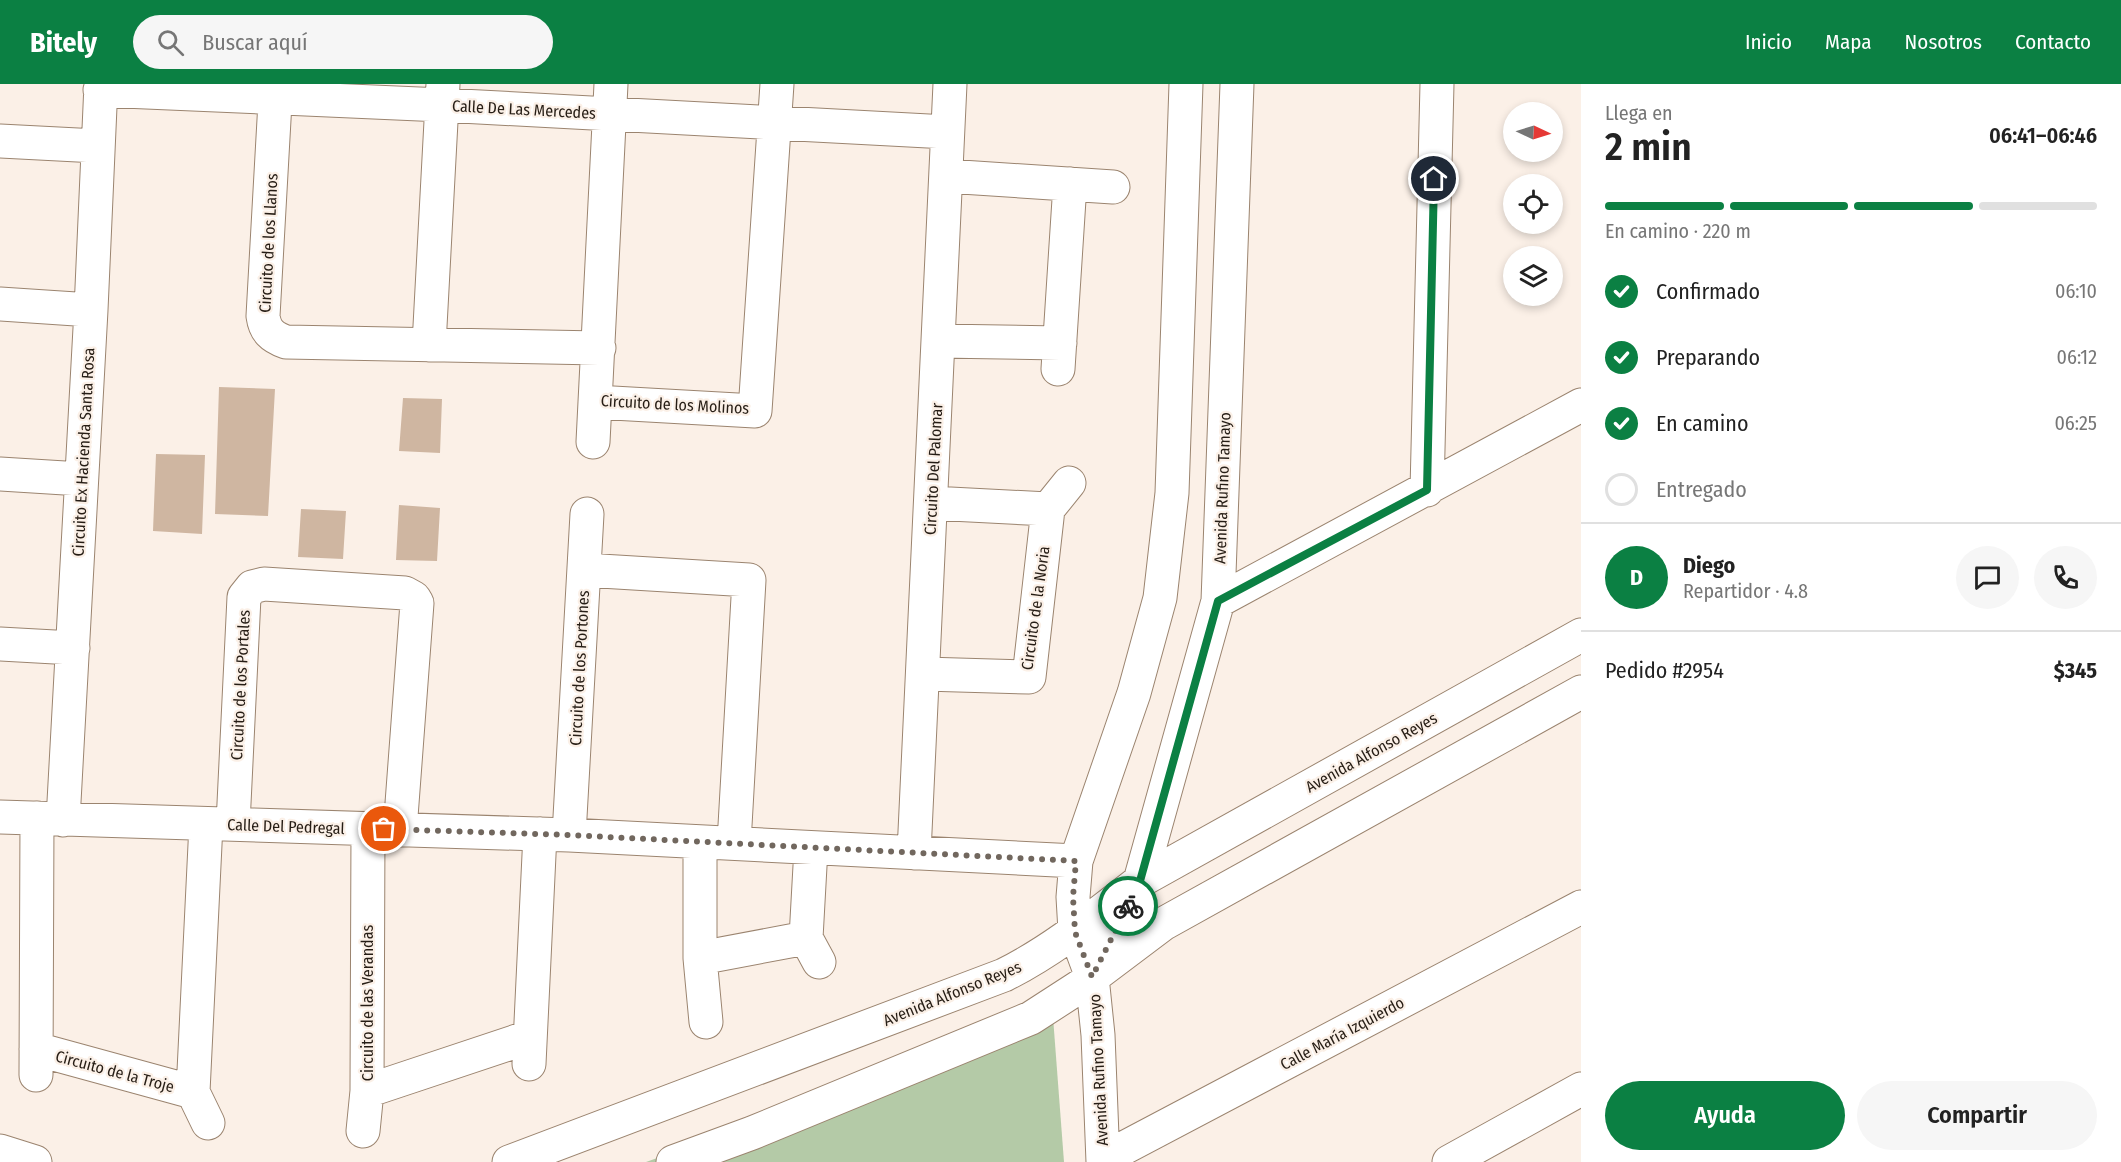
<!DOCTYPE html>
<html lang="es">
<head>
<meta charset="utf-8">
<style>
  body { margin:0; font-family:"Fira Sans Condensed",sans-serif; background:#f6f6f6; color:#222; height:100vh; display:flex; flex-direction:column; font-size:22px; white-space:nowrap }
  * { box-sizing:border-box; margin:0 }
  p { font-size:20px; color:#767676 }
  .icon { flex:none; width:33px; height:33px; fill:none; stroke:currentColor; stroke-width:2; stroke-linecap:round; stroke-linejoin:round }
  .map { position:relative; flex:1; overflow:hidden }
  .side { display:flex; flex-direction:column; background:#fff; width:540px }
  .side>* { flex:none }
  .needle { width:39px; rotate:94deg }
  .buttons { position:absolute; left:1503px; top:18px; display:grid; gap:12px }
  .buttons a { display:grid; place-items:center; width:60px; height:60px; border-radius:50%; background:#fff; box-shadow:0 3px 9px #0003; font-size:30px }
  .pin { position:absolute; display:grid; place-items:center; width:51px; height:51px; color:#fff; margin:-26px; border:3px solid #fff; border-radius:50%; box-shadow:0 2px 6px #0007 }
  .courier { position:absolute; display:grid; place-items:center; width:60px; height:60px; margin:-30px; border:4px solid #0b8043; border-radius:50%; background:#fff; color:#222; box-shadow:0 2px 8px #0007 }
  .summary em { font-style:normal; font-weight:600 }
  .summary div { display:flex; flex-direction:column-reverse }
  .summary { display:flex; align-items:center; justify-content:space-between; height:102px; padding:0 24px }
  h1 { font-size:39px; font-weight:600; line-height:45px }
  .bar { display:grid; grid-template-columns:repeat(4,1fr); gap:9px 6px; align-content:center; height:72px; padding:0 24px }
  .bar i { height:8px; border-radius:4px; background:#e0e0e0 }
  .bar .on { background:#0b8043 }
  .bar p { grid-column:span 4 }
  .line { display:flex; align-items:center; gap:15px; padding:0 24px; border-top:2px solid #e0e0e0 }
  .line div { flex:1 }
  .round { display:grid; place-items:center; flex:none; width:63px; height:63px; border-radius:32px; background:#f6f6f6 }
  ol { padding:0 24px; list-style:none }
  li { display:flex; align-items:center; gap:18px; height:66px }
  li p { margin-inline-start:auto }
  li .icon { padding:6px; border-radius:50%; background:#0b8043; color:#fff; stroke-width:4 }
  li:last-child { color:#767676 }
  li i { width:33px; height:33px; border:3px solid #e0e0e0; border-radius:50% }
  .primary-button { display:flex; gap:12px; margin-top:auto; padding:12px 24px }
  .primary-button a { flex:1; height:69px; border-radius:36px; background:#0b8043; color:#fff; font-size:24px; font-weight:600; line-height:69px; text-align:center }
  .primary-button a+a { background:#f6f6f6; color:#222 }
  header { display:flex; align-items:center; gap:36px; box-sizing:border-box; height:84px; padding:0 30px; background:#0b8043; color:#fff }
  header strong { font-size:28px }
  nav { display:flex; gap:33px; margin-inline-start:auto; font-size:21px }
  .search { width:420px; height:54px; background:#f6f6f6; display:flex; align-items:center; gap:15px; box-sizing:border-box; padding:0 21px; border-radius:33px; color:#767676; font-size:22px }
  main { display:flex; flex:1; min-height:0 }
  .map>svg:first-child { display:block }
  .green { fill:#b4caa7 }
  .building { fill:#cfb6a1 }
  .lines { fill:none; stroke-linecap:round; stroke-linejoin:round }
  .minor-casing { stroke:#9b846f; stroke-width:35 }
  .minor { stroke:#fff; stroke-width:33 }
  .done { stroke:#71675e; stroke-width:6; stroke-dasharray:0 10.8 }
  .route { stroke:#0b8043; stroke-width:8 }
  .labels { text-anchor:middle; stroke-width:4.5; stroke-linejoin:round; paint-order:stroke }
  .street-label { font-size:16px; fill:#261d15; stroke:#fbf0e7 }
</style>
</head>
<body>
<header>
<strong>Bitely</strong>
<div class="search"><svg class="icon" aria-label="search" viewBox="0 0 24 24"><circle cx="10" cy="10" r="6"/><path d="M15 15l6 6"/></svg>Buscar aquí</div>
<nav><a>Inicio</a><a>Mapa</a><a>Nosotros</a><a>Contacto</a></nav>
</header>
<main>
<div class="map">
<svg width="1581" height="1078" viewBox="0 0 1581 1078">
  <rect width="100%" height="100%" fill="#fbf0e7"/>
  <path class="green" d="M 1053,933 L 1064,1078 L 646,1078 Z"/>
  <path class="building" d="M 219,303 L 275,305 L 268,432 L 215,430 Z
    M 403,314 L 442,315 L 440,369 L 399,367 Z
    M 156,370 L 205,371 L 202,450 L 153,447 Z
    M 399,421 L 440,424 L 437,477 L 396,476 Z
    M 301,425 L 346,427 L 343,475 L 298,473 Z"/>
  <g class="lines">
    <g class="minor-casing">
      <path id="minor" d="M 276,0 L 263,232 C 265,247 272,253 286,258 L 599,264
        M 100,6 L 442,21 L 947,48
        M 0,57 L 97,62
        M 946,92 L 1113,103
        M 0,220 L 91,226
        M 939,257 L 1060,259
        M 429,261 L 443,0
        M 1058,285 L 1070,100
        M 595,318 L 755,327 L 777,0
        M 593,358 L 611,0
        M 0,390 L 81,395
        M 1427,406 L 1437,0
        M 931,419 L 1048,425
        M 584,486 L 749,496 L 734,759
        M 1218,517 L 1581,321
        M 0,560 L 73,564
        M 924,590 L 1029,593
        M 1029,593 L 1048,425 L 1069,399
        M 0,733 L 569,751 L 1076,777
        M 63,736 L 91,226 L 101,0
        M 206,740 L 193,1008 L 208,1039
        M 233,740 L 244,513 L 252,503 L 264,500 L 405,509 L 414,514 L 417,519 L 400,746
        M 569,751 L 587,430
        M 700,758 L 700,874 L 706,938
        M 914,769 L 950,0
        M 806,854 L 811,764
        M 806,854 L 819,878
        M 700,874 L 806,854
        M 1096,886 L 1140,797 L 1218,517 L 1237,0
        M 36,965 L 193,1008
        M 529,980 L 540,750
        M 36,991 L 37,734
        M 367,1007 L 529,953
        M 363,1047 L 367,1007 L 368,745
        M 0,1067 L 35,1078
        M 1103,1075 L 1581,823
        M 509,1078 L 1004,891 C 1054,866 1096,831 1140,797 L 1581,551
        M 673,1078 L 752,1049 L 1031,934 L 1082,901 L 1163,840 L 1581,608
        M 1103,1078 L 1098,951 L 1092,893 L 1075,847 L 1073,813 L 1076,777 L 1134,609 L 1160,514 L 1172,409 L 1186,0
        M 1449,1078 L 1581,1005"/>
    </g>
    <use href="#minor" class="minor"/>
  </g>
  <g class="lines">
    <path class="done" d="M 384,745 L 569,751 L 1076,777 L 1073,813 L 1075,848 L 1092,893 L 1128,822"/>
    <path class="route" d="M 1128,822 L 1140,797 L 1218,517 L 1427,406 L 1434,95"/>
  </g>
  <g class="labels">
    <g class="street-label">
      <text transform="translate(524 25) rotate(3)" y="6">Calle De Las Mercedes</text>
      <text transform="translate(268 159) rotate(-87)" y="6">Circuito de los Llanos</text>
      <text transform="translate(675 320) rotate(3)" y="6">Circuito de los Molinos</text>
      <text transform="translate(83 368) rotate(-87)" y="6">Circuito Ex Hacienda Santa Rosa</text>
      <text transform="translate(933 385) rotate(-87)" y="6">Circuito Del Palomar</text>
      <text transform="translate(1222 404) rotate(-88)" y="6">Avenida Rufino Tamayo</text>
      <text transform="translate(1035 524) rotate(-82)" y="6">Circuito de la Noria</text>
      <text transform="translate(579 584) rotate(-87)" y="6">Circuito de los Portones</text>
      <text transform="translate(240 601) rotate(-87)" y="6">Circuito de los Portales</text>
      <text transform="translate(1371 668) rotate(-29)" y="6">Avenida Alfonso Reyes</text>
      <text transform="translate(286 742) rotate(2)" y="6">Calle Del Pedregal</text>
      <text transform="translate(952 909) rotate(-22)" y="6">Avenida Alfonso Reyes</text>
      <text transform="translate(367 919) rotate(-90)" y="6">Circuito de las Verandas</text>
      <text transform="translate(1342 949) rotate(-28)" y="6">Calle María Izquierdo</text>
      <text transform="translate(1098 986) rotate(-93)" y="6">Avenida Rufino Tamayo</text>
      <text transform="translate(115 987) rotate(15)" y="6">Circuito de la Troje</text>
    </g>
  </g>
</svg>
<div class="buttons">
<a><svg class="needle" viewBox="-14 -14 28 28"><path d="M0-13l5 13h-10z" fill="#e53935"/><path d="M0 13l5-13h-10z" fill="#767676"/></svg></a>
<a><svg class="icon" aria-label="locate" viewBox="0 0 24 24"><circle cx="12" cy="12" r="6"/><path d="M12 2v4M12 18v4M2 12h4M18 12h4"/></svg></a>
<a><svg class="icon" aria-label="layers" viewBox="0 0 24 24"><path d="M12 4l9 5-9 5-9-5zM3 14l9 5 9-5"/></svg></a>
</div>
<div class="pin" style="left:384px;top:745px;background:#ea580c"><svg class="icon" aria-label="bag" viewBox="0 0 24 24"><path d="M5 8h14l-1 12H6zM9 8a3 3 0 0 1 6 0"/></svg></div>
<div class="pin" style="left:1434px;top:95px;background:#1f2937"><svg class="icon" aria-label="home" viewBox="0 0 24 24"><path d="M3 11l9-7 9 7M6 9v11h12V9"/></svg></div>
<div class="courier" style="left:1128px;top:822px"><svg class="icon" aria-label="bike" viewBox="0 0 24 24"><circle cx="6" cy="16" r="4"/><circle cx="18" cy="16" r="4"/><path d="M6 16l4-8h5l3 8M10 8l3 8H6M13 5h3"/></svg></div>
</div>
<section class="side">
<div class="summary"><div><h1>2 min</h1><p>Llega en</p></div><em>06:41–06:46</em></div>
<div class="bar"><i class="on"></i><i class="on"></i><i class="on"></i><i></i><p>En camino · 220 m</p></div>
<ol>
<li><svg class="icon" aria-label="check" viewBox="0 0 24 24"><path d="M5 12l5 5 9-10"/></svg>Confirmado<p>06:10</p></li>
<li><svg class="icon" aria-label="check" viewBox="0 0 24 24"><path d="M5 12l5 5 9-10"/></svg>Preparando<p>06:12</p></li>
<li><svg class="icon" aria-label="check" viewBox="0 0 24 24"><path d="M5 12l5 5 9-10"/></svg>En camino<p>06:25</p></li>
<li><i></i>Entregado</li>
</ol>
<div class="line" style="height:108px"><b class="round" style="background:#0b8043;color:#fff">D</b><div><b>Diego</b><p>Repartidor · 4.8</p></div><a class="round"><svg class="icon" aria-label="chat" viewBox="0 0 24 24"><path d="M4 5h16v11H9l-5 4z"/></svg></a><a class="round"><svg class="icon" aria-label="phone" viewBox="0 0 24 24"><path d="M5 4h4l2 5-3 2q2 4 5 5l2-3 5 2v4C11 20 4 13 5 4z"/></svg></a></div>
<div class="line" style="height:78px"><div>Pedido #2954</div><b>$345</b></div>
<div class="primary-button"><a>Ayuda</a><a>Compartir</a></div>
</section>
</main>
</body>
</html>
